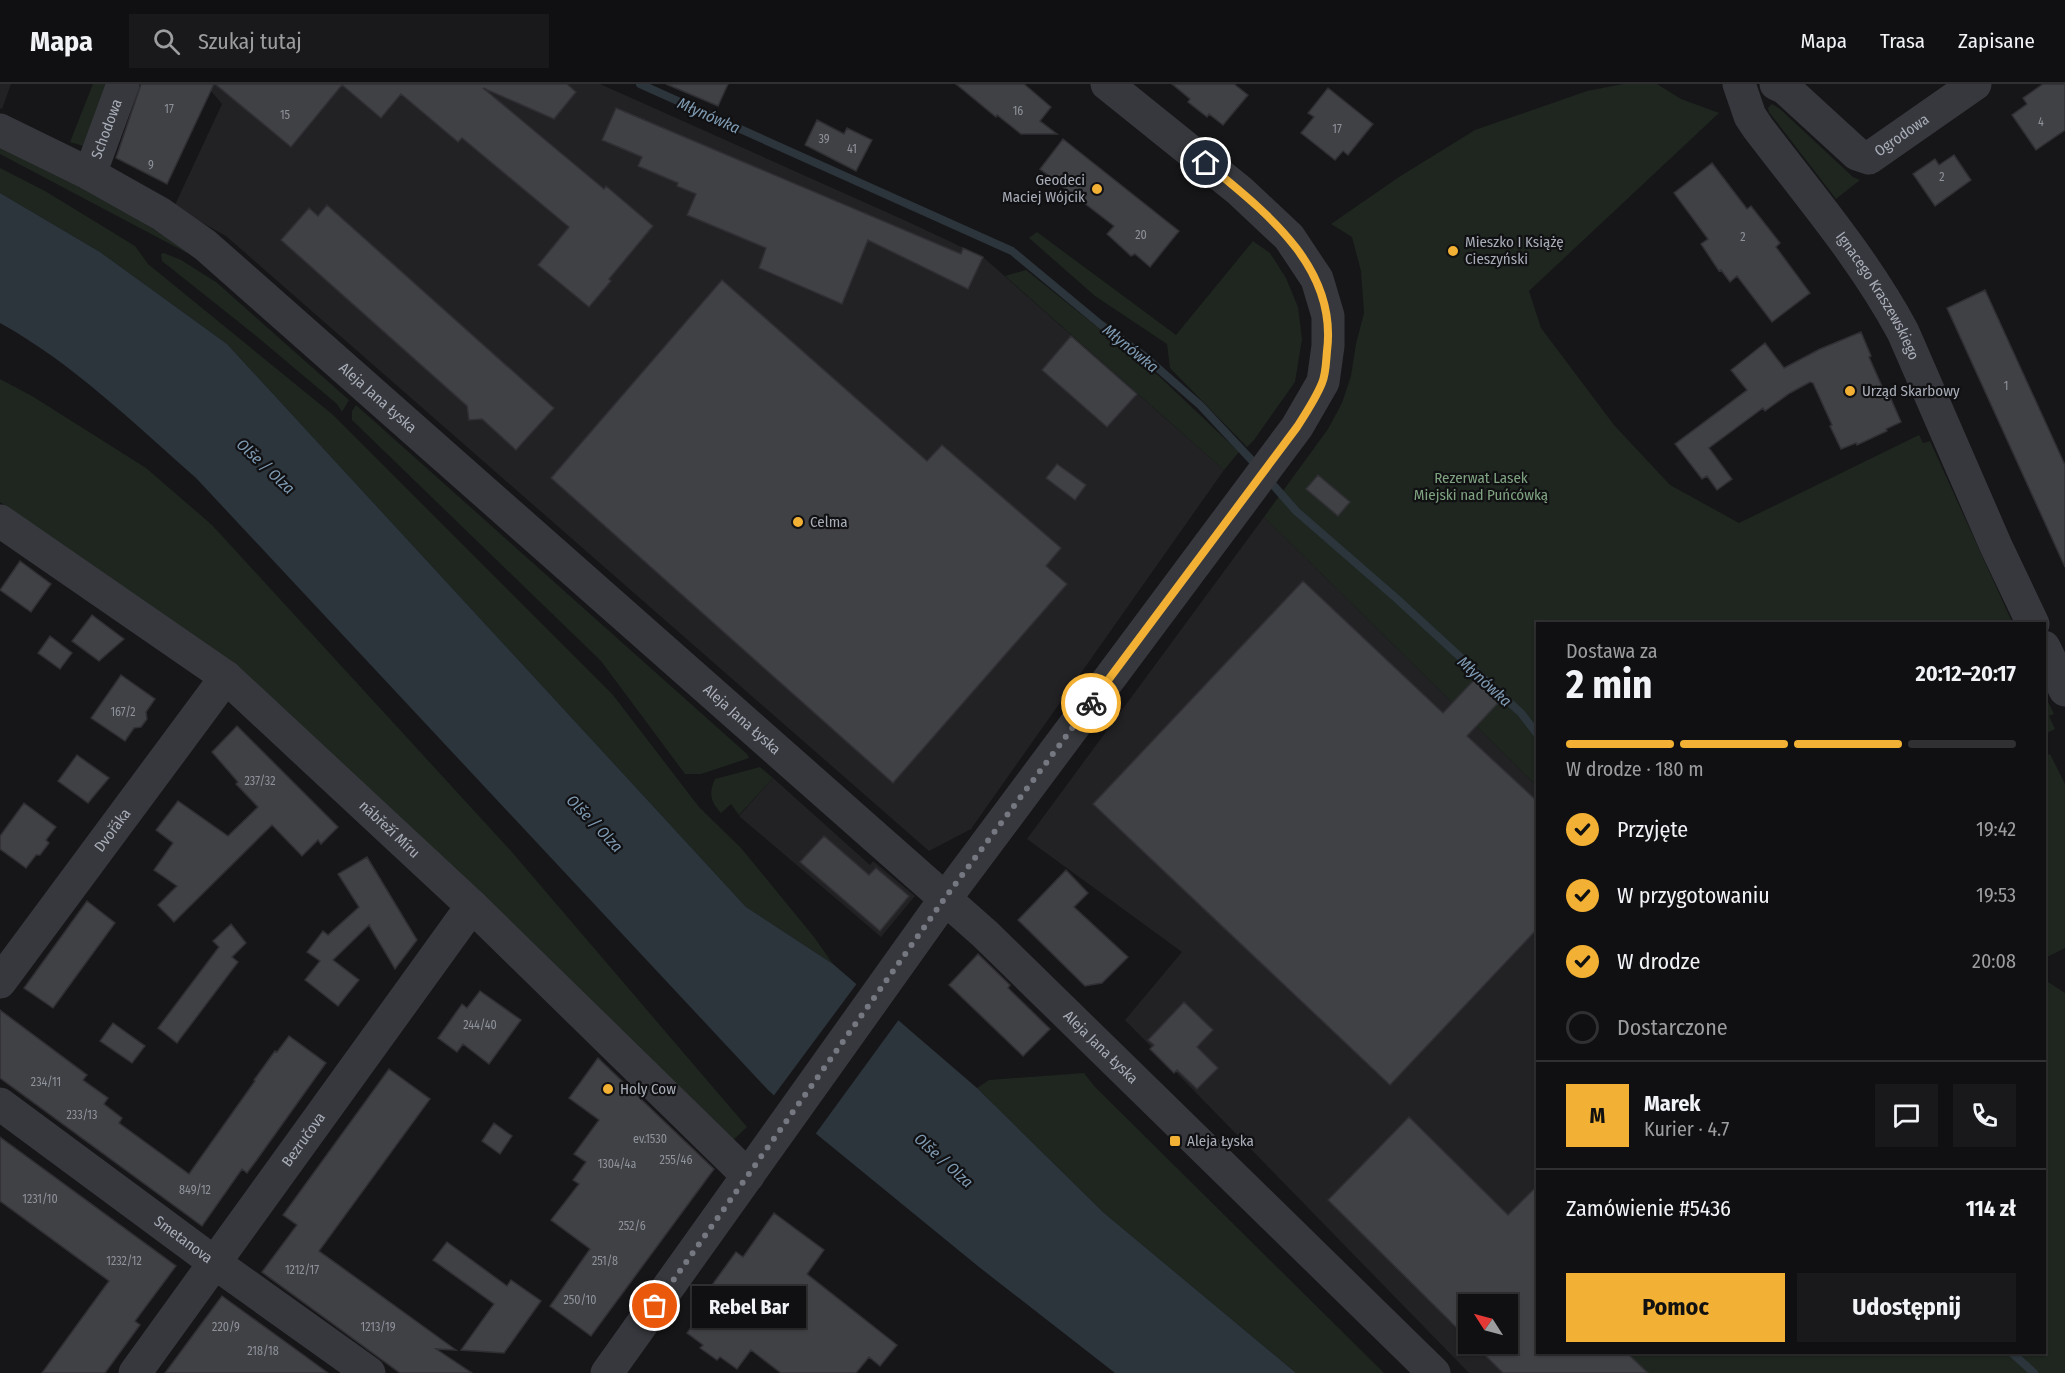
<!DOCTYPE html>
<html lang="pl">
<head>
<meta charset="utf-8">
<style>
  body { margin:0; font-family:"Fira Sans Condensed",sans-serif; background:#19191b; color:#f1f3f6; height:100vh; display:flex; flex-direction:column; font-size:22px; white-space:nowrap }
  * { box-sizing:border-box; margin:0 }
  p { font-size:20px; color:#9c9d9f }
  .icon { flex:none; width:33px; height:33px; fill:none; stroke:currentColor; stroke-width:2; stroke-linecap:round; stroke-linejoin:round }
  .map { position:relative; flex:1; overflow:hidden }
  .sheet { position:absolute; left:1536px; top:538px; width:510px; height:732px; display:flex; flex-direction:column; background:#101012; border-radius:0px; box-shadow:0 2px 4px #0004,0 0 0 2px #303032 }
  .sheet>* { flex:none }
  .needle { width:39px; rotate:306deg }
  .controls { position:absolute; left:1458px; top:1210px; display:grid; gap:12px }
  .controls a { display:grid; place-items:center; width:60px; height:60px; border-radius:0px; background:#101012; box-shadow:0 2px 4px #0004,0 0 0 2px #303032; font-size:30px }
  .pin { position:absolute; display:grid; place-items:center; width:51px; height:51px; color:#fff; margin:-26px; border:3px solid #fff; border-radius:50%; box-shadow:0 2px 6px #0007 }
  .courier { position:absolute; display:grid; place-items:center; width:60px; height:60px; margin:-30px; border:4px solid #f2b134; border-radius:50%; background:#fff; color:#222; box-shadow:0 2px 8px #0007 }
  .bubble { position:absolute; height:42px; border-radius:0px; background:#101012; box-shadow:0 2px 4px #0004,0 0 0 2px #303032; font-size:20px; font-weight:700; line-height:42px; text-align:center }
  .head em { font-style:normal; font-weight:700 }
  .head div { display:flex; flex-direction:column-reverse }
  .head { display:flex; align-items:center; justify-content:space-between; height:102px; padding:0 30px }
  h1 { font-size:39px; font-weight:700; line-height:45px }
  .bar { display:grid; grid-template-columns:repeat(4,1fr); gap:9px 6px; align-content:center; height:72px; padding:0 30px }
  .bar i { height:8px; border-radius:4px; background:#303032 }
  .bar .selected { background:#f2b134 }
  .bar p { grid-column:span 4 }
  .line { display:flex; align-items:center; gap:15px; padding:0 30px; border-top:2px solid #303032 }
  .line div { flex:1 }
  .round { display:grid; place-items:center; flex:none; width:63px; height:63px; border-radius:0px; background:#19191b }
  ol { padding:0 30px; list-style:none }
  li { display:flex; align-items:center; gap:18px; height:66px }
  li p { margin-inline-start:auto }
  li .icon { padding:6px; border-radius:50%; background:#f2b134; color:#111; stroke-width:4 }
  li:last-child { color:#9c9d9f }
  li i { width:33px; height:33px; border:3px solid #303032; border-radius:50% }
  .action { display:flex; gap:12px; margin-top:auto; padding:12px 30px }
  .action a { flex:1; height:69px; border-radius:0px; background:#f2b134; color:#111; font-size:24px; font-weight:700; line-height:69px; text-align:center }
  .action a+a { background:#19191b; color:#f1f3f6 }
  header { display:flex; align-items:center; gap:36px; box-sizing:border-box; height:84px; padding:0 30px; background:#101012; border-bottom:2px solid #303032 }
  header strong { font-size:28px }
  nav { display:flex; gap:33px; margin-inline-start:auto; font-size:21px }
  .search { width:420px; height:54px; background:#19191b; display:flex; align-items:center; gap:15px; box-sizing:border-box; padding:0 21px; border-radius:0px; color:#9c9d9f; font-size:22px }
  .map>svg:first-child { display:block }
  .built { fill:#222225; fill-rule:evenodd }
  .green { fill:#1e261f }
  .water { fill:#2c353c }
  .pier { fill:#161618 }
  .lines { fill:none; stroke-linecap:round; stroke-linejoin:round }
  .stream { stroke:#2c353c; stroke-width:8 }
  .building { fill:#404145; stroke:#303034; stroke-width:1.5 }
  .minor { stroke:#37383d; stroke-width:33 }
  .done { stroke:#757880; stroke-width:6; stroke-dasharray:0 10.8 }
  .route { stroke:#f2b134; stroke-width:8 }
  .poi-dot { fill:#f2b134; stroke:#111113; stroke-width:2 }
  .labels { text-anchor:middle; stroke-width:4.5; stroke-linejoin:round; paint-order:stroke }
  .number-label { font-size:12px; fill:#8e929b }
  .street-label { font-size:15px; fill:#a8adb8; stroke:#111113 }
  .poi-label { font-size:15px; fill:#a8adb8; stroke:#111113; text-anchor:start }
  .park-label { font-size:15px; fill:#7fa381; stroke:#111113 }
  .water-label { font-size:16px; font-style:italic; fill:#7f9bb3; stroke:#111113 }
</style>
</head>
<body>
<header>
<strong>Mapa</strong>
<div class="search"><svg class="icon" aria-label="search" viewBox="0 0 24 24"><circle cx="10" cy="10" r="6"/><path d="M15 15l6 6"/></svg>Szukaj tutaj</div>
<nav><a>Mapa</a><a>Trasa</a><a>Zapisane</a></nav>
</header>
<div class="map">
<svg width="2065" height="1289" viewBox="0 0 2065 1289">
  <rect width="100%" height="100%" fill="#161618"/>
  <path class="built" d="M 0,0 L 11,0 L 2,25 L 0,24 Z
    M 205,0 L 600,0 L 904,136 L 983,173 L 1224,386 L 971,745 L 929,767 L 226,152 L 174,123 L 222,20 Z
    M 1264,433 L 1537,702 L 1538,1269 L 1542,1289 L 1469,1289 L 1125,936 L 1182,868 L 1027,755 ZM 1468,1221 L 1508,1221 L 1508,1260 L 1468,1260 Z
    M 773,694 L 870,781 L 873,777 L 915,812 L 881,853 L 739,732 Z"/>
  <path class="green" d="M 93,0 L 106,0 L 83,62 L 70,58 Z
    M 1623,0 L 1657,0 L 1681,15 L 1719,29 L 1529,207 L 1541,244 L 1614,341 L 1670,401 L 1739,439 L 1919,351 L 1923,359 L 1930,357 L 2013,540 L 1538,540 L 1537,702 L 1264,433 L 1328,345 L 1342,319 L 1351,292 L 1356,260 L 1364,229 L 1361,187 L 1352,153 L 1331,140 L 1399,93 L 1475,46 L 1587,7 Z
    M 1772,20 L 1780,25 L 1853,93 L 1860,96 L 1836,115 L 1769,28 L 1768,24 Z
    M 0,61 C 65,95 131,126 189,170 L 0,70 Z
    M 0,84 L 45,107 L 135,162 L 148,180 L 332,330 L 613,611 L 699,723 L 741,764 L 814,853 L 833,880 L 746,823 L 227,260 L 100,168 L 0,109 Z
    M 1037,148 L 1176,251 L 1253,157 L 1270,169 L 1286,194 L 1298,223 L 1302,255 L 1295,298 L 1254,356 L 1247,363 L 1170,284 L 1167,260 L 1095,212 L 1029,154 Z
    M 164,169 L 181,176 L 216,198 L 349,316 L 342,328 L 337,320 L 255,251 L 162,177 L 161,170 Z
    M 1026,186 L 1160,293 L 1239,368 L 1224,386 L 1005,192 Z
    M 0,295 L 32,312 L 146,384 L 212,441 L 511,767 L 747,1043 L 727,1062 L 236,587 L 0,418 Z
    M 356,321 L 747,670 L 749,674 L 701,690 L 685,690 L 601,577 L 352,336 L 352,327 Z
    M 2044,610 L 2054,630 L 2049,632 L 2055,645 L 2045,650 Z
    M 2050,670 L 2065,700 L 2065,864 L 2045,874 L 2044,673 Z
    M 760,683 L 773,694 L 739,731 L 731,720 L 721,729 C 711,718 708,710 715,695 Z
    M 2045,896 L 2065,909 L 2065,1289 L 1542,1289 L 1562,1269 L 2044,1269 Z
    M 1084,989 L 1094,1002 L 1384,1289 L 1296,1289 L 1104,1129 L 977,1004 L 989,996 Z"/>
  <path class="water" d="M 0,109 L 100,168 L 227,260 L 746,823 L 833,880 L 977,1004 L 1104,1129 L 1296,1289 L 1115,1289 L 979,1183 L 814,1048 L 768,1006 L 196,394 C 135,340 71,278 0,239 Z"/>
  <path class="pier" d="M 858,898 L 900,934 L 814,1052 L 772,1014 Z"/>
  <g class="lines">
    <path class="stream" d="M 640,0 L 1012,167 L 1100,240 L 1144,272 L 1200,321 L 1258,383
      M 1267,394 L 1296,427 L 1396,514 L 1521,629 L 1538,651
      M 2012,1269 L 2034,1289"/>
  </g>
  <path class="building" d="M 141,0 L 214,0 L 167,100 L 116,74 Z
    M 215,0 L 567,0 L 576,8 L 554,35 L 483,4 L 604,105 L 606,102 L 653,142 L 609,195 L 611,197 L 589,223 L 538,181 L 569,143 L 462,54 L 458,58 L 401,10 L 381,34 L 342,1 L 291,63 Z
    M 666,0 L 728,0 L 718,22 Z
    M 956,0 L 1024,0 L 1051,23 L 1040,37 L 1057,50 L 1021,50 L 997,31 L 996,33 Z
    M 1172,0 L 1234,0 L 1248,11 L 1223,41 L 1209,30 L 1207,33 L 1188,18 L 1190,15 Z
    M 2043,0 L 2065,0 L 2065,46 L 2036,66 L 2012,31 L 2027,20 L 2023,14 Z
    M 1328,4 L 1373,40 L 1348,71 L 1343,67 L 1335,76 L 1301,49 L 1314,33 L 1308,29 Z
    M 616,24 L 961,170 L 963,164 L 983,173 L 968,205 L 868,156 L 842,220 L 759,184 L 766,164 L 687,131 L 696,110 L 677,102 L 678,99 L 638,82 L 642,73 L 602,56 Z
    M 817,36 L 844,50 L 847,44 L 872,56 L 856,87 L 805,61 Z
    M 1063,55 L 1179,147 L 1150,183 L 1135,170 L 1131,172 L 1107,150 L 1114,142 L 1040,85 Z
    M 1954,71 L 1971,96 L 1935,122 L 1913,90 L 1935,75 L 1939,81 Z
    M 1712,79 L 1747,125 L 1751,122 L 1780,159 L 1776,163 L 1810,209 L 1772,238 L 1737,192 L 1730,198 L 1721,186 L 1719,187 L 1701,160 L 1708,155 L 1674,109 Z
    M 327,121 L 554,324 L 516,366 L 482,335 L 469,336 L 467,322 L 281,156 L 309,124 L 318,132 Z
    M 722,196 L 927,377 L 942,361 L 1061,464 L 1046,482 L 1067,500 L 893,699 L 551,394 Z
    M 1985,206 L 2065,381 L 2065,483 L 1947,224 Z
    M 1861,248 L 1871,272 L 1869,273 L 1888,316 L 1891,315 L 1901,338 L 1886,345 L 1887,347 L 1857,361 L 1856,359 L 1841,365 L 1830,342 L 1832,341 L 1813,299 L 1810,298 L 1790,309 L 1765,327 L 1763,324 L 1709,364 L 1732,395 L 1717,406 L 1707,392 L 1702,395 L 1675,360 L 1747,306 L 1731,286 L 1765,259 L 1784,284 L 1820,265 Z
    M 1071,252 L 1137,310 L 1107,343 L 1042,286 Z
    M 1057,380 L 1086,401 L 1075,416 L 1046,394 Z
    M 1318,391 L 1350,418 L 1338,432 L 1306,405 Z
    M 20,477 L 51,500 L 31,528 L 0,506 Z
    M 1303,497 L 1443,629 L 1475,595 L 1499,618 L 1467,652 L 1538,718 L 1538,844 L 1390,1001 L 1093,720 Z
    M 92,531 L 124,555 L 99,577 L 72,557 Z
    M 50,552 L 72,569 L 60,585 L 38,569 Z
    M 121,591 L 155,615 L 146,628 L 147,635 L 141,643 L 134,644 L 125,657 L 91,634 Z
    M 237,642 L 338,743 L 321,760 L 318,756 L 302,772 L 272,741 L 174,838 L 158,821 L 177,802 L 154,786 L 173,759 L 156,746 L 178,717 L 228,752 L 258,723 L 236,700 L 238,698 L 212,668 Z
    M 77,671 L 109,694 L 88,719 L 58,697 Z
    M 24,719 L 56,743 L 46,756 L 49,759 L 40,771 L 36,771 L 26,784 L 0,765 L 0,752 Z
    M 824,752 L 869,791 L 876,784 L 909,812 L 880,847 L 800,778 Z
    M 367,773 L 417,856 L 395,885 L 369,841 L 333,876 L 359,896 L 338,922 L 305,896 L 320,877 L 307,868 L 323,847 L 328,851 L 359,823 L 338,790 Z
    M 1066,786 L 1088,809 L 1074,823 L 1128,873 L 1102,899 L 1085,902 L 1018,836 Z
    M 87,817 L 115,839 L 53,924 L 24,904 Z
    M 231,840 L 246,859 L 232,873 L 238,878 L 177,959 L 158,944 L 219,863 L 213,857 Z
    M 978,870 L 1010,901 L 1008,904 L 1050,945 L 1023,972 L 949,901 Z
    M 480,907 L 521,936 L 489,980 L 463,960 L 457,968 L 438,954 L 462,920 L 467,924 Z
    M 1184,918 L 1213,946 L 1197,963 L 1218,984 L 1197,1005 L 1177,986 L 1174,989 L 1150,965 L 1154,961 L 1148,956 Z
    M 0,926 L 87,991 L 83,996 L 108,1014 L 104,1020 L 122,1034 L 119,1039 L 189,1090 L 255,997 L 254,996 L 275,967 L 277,968 L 289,952 L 326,979 L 256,1077 L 247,1089 L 242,1085 L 202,1142 L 0,994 Z
    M 113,939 L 145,962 L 132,979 L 100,957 Z
    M 598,974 L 714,1085 L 591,1252 L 550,1222 L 590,1165 L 551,1136 L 579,1100 L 573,1096 L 586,1078 L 574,1070 L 599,1036 L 569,1014 Z
    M 389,985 L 430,1015 L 319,1167 L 456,1266 L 436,1265 L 472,1289 L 400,1289 L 262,1188 L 297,1141 L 283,1131 Z
    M 1409,1033 L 1508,1131 L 1538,1101 L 1538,1269 L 1627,1269 L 1648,1289 L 1503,1289 L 1474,1260 L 1508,1260 L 1508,1221 L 1468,1221 L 1468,1255 L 1328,1116 Z
    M 494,1039 L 512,1052 L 500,1070 L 482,1057 Z
    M 0,1053 L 176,1182 L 135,1237 L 140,1241 L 105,1289 L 42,1289 L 109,1197 L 0,1117 Z
    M 774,1129 L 824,1166 L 807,1190 L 897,1261 L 880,1282 L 869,1273 L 856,1289 L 781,1289 L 751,1266 L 737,1285 L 720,1273 L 717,1276 L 700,1264 L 703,1261 L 687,1249 L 718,1206 L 712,1201 L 736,1168 L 743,1173 Z
    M 447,1158 L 507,1202 L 511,1196 L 541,1217 L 504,1269 L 461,1266 L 494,1220 L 433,1176 Z
    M 222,1212 L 298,1267 L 328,1289 L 165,1289 Z"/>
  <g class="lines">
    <g class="minor">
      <path id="s1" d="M 1739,0 L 1750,32 L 1758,44 C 1809,111 1864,175 1903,248 L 1996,462 L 2033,540"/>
      <path id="s2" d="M 1776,0 L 1785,4 L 1857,70 L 1869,74 L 1975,0"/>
      <path id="s3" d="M 0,46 L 90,90 L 161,130 L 205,161 L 985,850 L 1434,1289"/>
      <path id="s4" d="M 90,90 L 123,0"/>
      <path id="s5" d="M 0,437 L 226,593 L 472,822 L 748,1092"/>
      <path d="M 2044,563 L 2065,606"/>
      <path id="s6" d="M 0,898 L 226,593"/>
      <path id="s7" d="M 0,1020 L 215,1179 L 369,1289"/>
      <path id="s8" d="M 135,1289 L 472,822"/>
      <path d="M 607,1289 L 945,815 L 1297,343 L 1323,298 L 1328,262 L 1328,232 L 1317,195 L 1289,153 L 1240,107 L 1107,0"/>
    </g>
  </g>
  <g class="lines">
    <path class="done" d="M 655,1222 L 945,814 L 1091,619"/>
    <path class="route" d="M 1091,619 L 1297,343 C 1306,329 1316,314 1322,299 C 1326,290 1326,277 1327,267 C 1338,182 1264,127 1206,79"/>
  </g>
  <g class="poi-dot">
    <circle cx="1097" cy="105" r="6"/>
    <circle cx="1453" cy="167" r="6"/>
    <circle cx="1850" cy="307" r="6"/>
    <circle cx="798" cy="438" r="6"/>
    <circle cx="608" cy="1005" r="6"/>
    <rect x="1169" y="1051" width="12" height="12" rx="3"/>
  </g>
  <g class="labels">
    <g class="number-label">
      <text x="169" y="29">17</text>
      <text x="1018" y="31">16</text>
      <text x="285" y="35">15</text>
      <text x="2041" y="42">4</text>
      <text x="1337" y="49">17</text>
      <text x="824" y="59">39</text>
      <text x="852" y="69">41</text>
      <text x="151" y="85">9</text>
      <text x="1942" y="97">2</text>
      <text x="1141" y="155">20</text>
      <text x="1743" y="157">2</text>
      <text x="2006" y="306">1</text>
      <text x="123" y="632">167/2</text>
      <text x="260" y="701">237/32</text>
      <text x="480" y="945">244/40</text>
      <text x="46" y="1002">234/11</text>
      <text x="82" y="1035">233/13</text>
      <text x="650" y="1059">ev.1530</text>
      <text x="676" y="1080">255/46</text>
      <text x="617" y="1084">1304/4a</text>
      <text x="195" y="1110">849/12</text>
      <text x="40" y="1119">1231/10</text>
      <text x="632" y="1146">252/6</text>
      <text x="124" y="1181">1232/12</text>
      <text x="605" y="1181">251/8</text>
      <text x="302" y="1190">1212/17</text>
      <text x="580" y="1220">250/10</text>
      <text x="226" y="1247">220/9</text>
      <text x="378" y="1247">1213/19</text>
      <text x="263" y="1271">218/18</text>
    </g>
    <g class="street-label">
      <text dy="5" stroke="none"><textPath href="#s4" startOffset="48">Schodowa</textPath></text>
      <text dy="5" stroke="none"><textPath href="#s2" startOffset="160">Ogrodowa</textPath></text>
      <text dy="5" stroke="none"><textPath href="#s1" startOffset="255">Ignacego Kraszewskiego</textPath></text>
      <text dy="5" stroke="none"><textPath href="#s3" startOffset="466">Aleja Jana Łyska</textPath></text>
      <text dy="5" stroke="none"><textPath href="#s3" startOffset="952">Aleja Jana Łyska</textPath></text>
      <text dy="5" stroke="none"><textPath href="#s6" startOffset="189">Dvořáka</textPath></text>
      <text dy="5" stroke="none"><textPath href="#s5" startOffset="498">nábřeží Míru</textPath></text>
      <text dy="5" stroke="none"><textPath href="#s3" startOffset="1438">Aleja Jana Łyska</textPath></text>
      <text dy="5" stroke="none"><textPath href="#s8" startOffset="288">Bezručova</textPath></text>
      <text dy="5" stroke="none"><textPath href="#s7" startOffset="228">Smetanova</textPath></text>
    </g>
    <g class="poi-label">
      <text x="1085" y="101" text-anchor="end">Geodeci<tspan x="1085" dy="17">Maciej Wójcik</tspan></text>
      <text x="1465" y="163">Mieszko I Książę<tspan x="1465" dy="17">Cieszyński</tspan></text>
      <text x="1862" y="312">Urząd Skarbowy</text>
      <text x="810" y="443">Celma</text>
      <text x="620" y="1010">Holy Cow</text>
      <text x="1187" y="1062">Aleja Łyska</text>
    </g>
    <g class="park-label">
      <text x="1481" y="399">Rezerwat Lasek<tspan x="1481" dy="17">Miejski nad Puńcówką</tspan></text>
    </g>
    <g class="water-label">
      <text transform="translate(709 31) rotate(24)" y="6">Młynówka</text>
      <text transform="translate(1131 264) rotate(39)" y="6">Młynówka</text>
      <text transform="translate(266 382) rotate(43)" y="6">Olše / Olza</text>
      <text transform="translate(1485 597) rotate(42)" y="6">Młynówka</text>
      <text transform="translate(595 739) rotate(46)" y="6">Olše / Olza</text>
      <text transform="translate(944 1076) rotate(42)" y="6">Olše / Olza</text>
    </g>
  </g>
</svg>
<div class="controls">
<a><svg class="needle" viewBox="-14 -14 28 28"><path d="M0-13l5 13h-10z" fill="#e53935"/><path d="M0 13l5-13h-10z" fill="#9c9d9f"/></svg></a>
</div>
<div class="pin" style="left:655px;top:1222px;background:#ea580c"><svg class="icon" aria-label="bag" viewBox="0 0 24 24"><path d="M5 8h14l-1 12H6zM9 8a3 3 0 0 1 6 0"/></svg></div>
<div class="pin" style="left:1206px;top:79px;background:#1f2937"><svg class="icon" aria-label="home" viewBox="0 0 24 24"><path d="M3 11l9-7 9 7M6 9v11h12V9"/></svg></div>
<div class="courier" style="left:1091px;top:619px"><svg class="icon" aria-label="bike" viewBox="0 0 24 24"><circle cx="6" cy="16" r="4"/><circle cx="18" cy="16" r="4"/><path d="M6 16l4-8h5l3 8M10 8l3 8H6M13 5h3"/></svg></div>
<div class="bubble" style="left:692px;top:1202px;width:114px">Rebel Bar</div>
<section class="sheet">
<div class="head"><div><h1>2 min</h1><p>Dostawa za</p></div><em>20:12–20:17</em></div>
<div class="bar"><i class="selected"></i><i class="selected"></i><i class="selected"></i><i></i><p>W drodze · 180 m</p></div>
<ol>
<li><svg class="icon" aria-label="check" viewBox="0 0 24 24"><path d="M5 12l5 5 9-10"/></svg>Przyjęte<p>19:42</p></li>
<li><svg class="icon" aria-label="check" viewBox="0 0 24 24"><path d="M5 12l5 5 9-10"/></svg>W przygotowaniu<p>19:53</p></li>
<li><svg class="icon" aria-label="check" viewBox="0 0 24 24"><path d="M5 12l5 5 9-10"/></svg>W drodze<p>20:08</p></li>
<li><i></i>Dostarczone</li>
</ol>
<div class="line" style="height:108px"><b class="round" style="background:#f2b134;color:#111">M</b><div><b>Marek</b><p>Kurier · 4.7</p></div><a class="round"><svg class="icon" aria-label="chat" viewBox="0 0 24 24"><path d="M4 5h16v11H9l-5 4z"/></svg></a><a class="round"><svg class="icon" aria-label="phone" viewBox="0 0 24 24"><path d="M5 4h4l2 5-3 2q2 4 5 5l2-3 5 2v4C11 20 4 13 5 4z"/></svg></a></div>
<div class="line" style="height:78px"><div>Zamówienie #5436</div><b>114 zł</b></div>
<div class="action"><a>Pomoc</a><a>Udostępnij</a></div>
</section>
</div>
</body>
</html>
